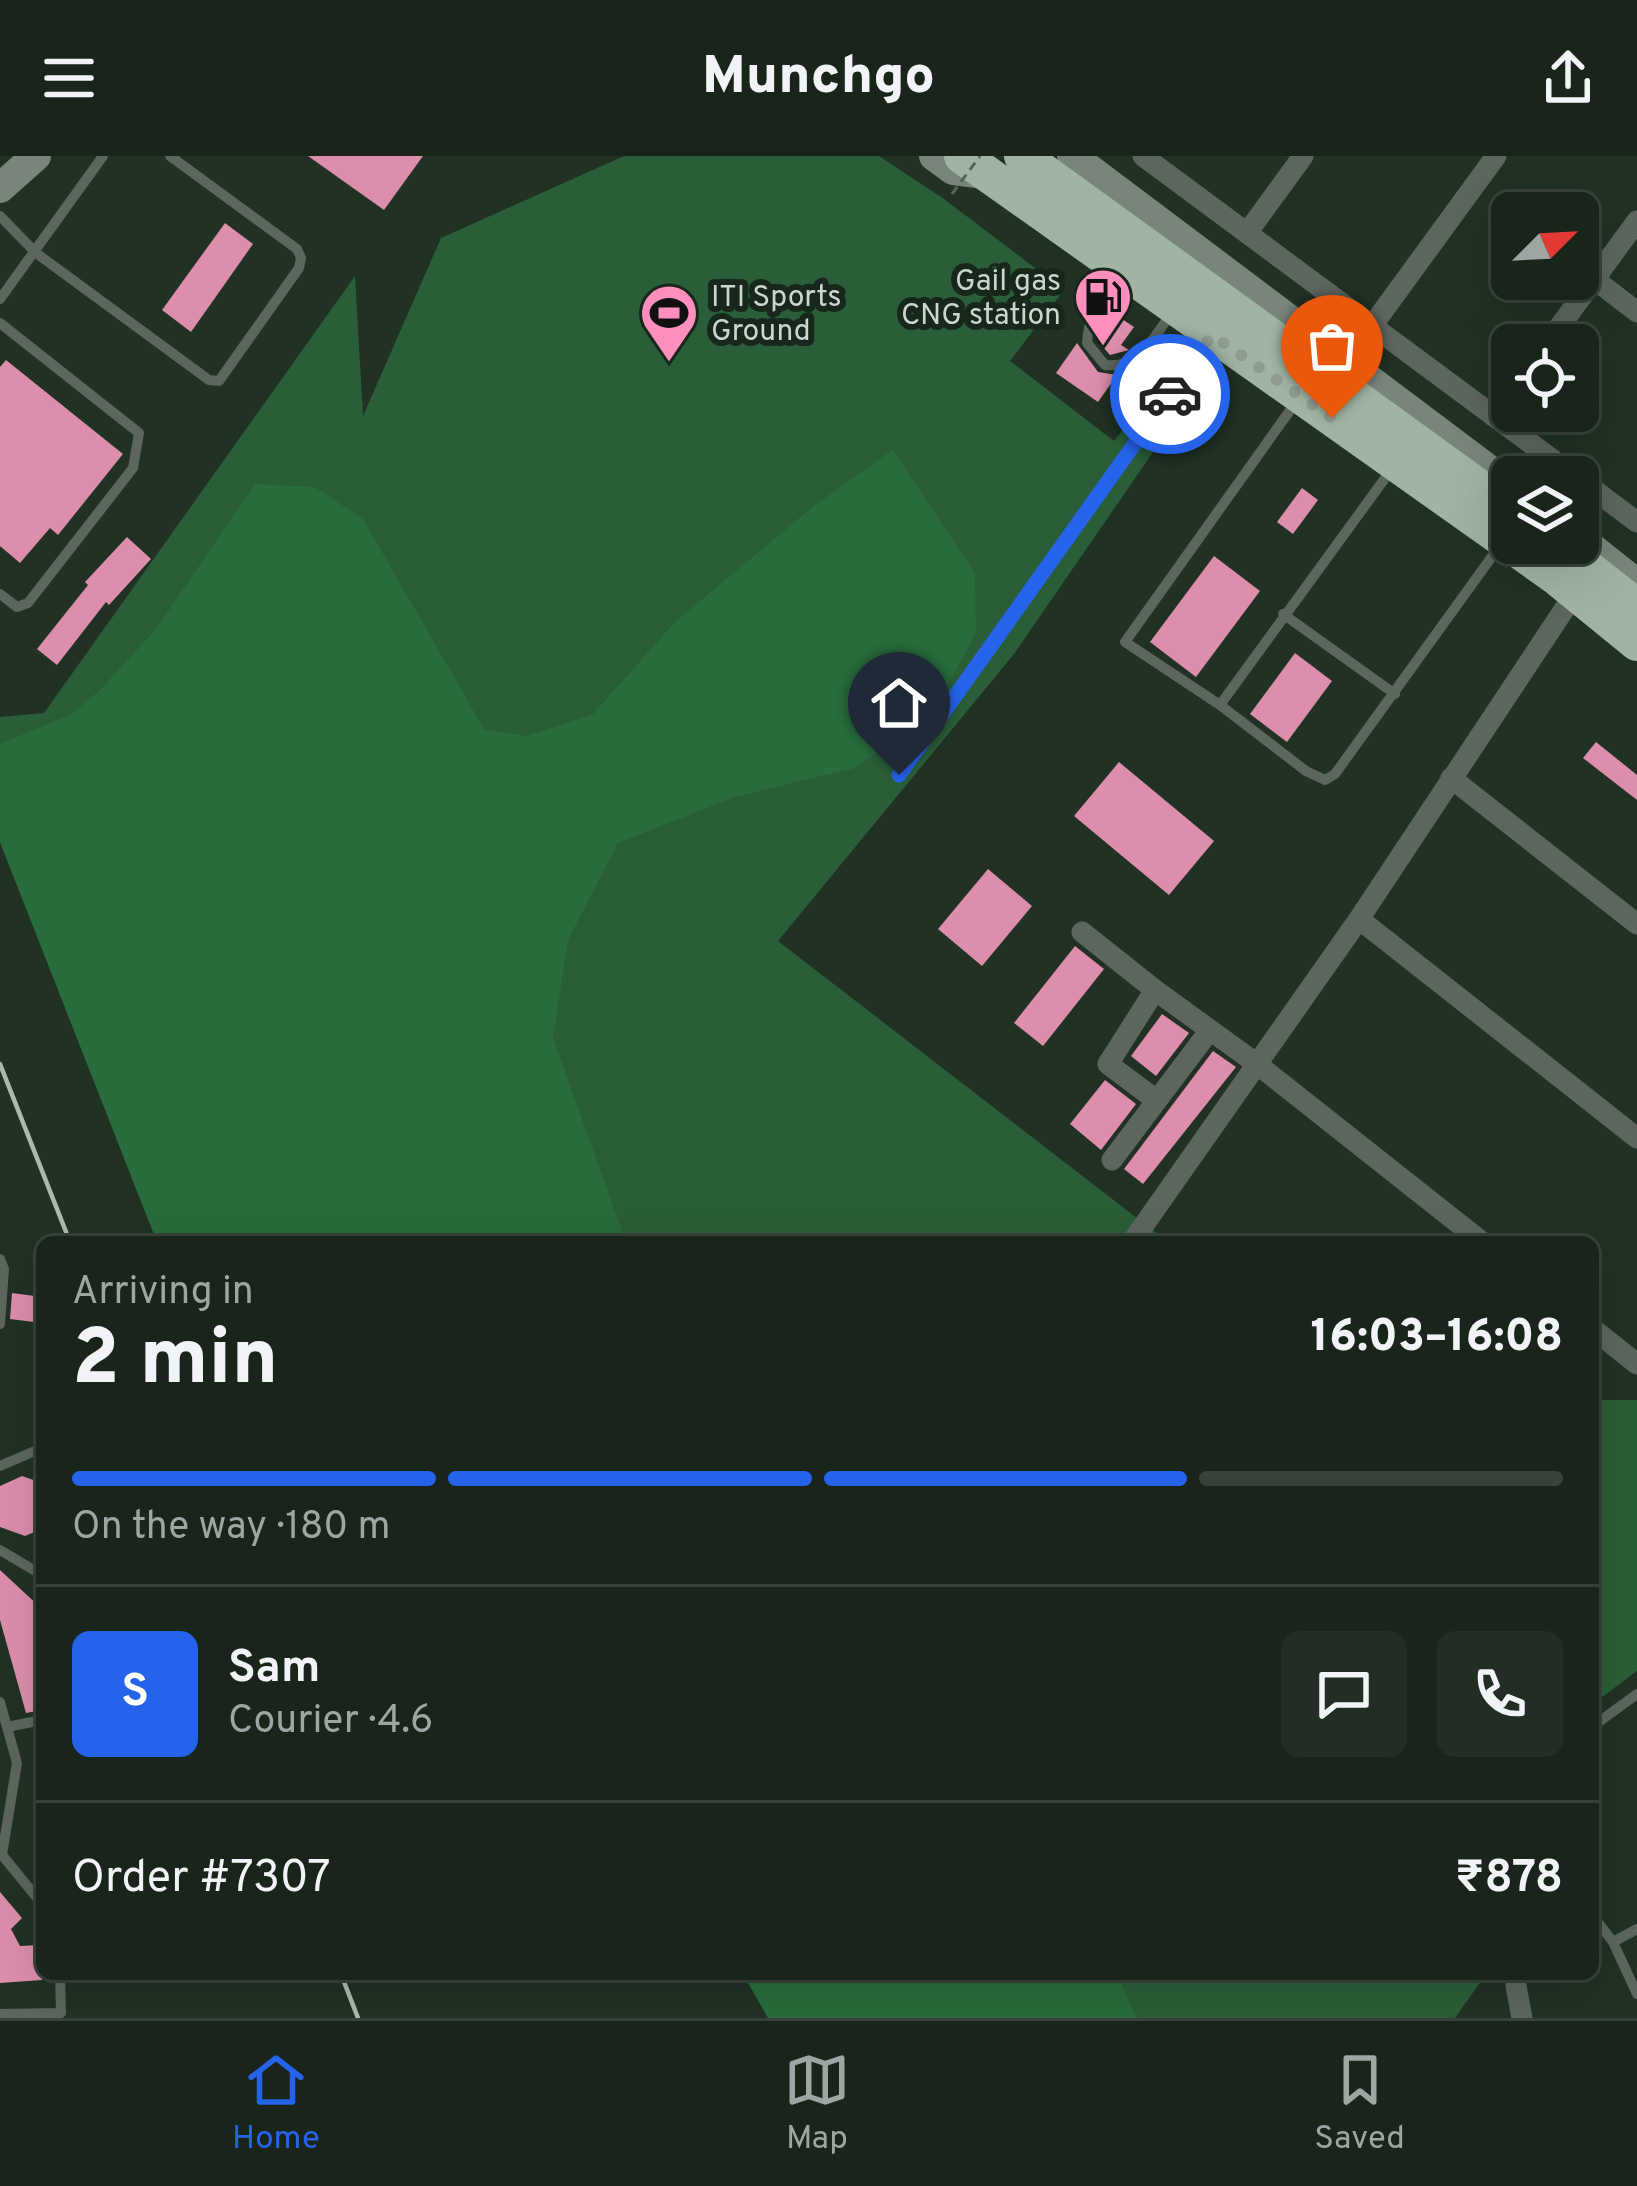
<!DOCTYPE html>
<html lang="en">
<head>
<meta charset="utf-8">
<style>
  body { margin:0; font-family:Overpass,sans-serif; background:#222d24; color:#f1f3f6; height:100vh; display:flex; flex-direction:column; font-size:45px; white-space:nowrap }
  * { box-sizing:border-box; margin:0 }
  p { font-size:39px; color:#9fa5a3 }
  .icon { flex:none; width:66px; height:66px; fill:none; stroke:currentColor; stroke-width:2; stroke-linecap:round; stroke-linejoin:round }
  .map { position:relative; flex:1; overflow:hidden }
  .panel { position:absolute; left:36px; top:1080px; width:1563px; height:744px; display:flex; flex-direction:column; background:#19251b; border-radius:18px; box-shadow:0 12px 48px #0002,0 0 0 3px #37423a }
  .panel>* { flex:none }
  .needle { width:78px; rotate:66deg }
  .fabs { position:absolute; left:1491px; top:36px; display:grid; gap:24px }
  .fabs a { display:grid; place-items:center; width:108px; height:108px; border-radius:18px; background:#19251b; box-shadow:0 12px 48px #0002,0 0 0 3px #37423a; font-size:60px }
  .pin { position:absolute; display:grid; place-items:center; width:102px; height:102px; color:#fff; margin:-123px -51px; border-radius:50% 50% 50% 0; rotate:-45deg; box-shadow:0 0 12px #0007 }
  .pin .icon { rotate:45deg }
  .courier { position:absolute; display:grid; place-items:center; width:120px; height:120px; margin:-60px; border:9px solid #2563eb; border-radius:50%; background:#fff; color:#222; box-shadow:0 3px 15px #0007 }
  .overview em { font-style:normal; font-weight:800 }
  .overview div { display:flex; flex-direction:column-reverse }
  .overview { display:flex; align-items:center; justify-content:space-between; height:204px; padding:0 36px }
  h1 { font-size:78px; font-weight:800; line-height:90px }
  .bar { display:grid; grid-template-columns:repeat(4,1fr); gap:18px 12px; align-content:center; height:144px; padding:0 36px }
  .bar i { height:15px; border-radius:9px; background:#37423a }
  .bar .on { background:#2563eb }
  .bar p { grid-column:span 4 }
  .line { display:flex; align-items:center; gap:30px; padding:0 36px; border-top:3px solid #37423a }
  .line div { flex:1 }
  .round { display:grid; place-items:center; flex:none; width:126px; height:126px; border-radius:18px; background:#222d24 }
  header { display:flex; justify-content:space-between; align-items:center; height:156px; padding:0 36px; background:#19251b; font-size:54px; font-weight:800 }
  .dock { display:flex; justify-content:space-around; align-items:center; height:168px; border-top:3px solid #37423a; background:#19251b; font-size:33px; color:#9fa5a3 }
  .dock a { display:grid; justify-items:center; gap:6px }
  .dock .on { color:#2563eb }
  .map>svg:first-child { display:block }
  .green { fill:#2a5e38 }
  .forest { fill:#296c3d }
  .building { fill:#dc8eac }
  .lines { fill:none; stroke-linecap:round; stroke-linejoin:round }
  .lane { stroke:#5d655f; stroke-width:10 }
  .street { stroke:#5d655f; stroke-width:21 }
  .secondary { stroke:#79857b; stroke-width:30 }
  .highway { stroke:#a0b4a4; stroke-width:36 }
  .rail { stroke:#adb8b0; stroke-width:4.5 }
  .path-bridge { stroke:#576559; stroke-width:3; stroke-dasharray:9 6; stroke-linecap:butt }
  .done { stroke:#909c92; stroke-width:12; stroke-dasharray:0 21.6 }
  .route { stroke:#2563eb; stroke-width:15 }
  .labels { text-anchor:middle; stroke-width:12; stroke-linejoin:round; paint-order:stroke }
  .poi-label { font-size:30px; fill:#ccd6ce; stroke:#17271b; text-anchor:end }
</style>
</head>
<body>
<header><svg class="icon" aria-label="menu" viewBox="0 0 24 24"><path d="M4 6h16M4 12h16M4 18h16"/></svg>Munchgo<svg class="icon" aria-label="share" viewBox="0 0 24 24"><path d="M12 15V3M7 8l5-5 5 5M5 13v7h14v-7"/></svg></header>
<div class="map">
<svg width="1637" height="1862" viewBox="0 0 1637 1862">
  <rect width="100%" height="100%" fill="#213124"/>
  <path class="green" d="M 624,0 L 879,0 L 944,43 L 1064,134 L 1010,205 L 1114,285 L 1185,194 L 1211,212 L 1014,498 L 778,785 L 1168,1086 L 157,1086 L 0,686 L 0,561 L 44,557 L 355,120 L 363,260 L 441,82 Z
    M 1593,1244 L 1637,1244 L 1637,1515 L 1593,1548 Z
    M 1118,1818 L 1486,1818 L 1455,1862 L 1137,1862 Z"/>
  <path class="forest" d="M 893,294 L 975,417 L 976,476 L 948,529 L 909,575 L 855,612 L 735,641 L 618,687 L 568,784 L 553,882 L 626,1086 L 157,1086 L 0,686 L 0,588 L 70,559 L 99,535 L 156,473 L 255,328 L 315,331 L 363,363 L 484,573 L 526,580 L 592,559 L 675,466 L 816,348 Z
    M 743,1818 L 1118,1818 L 1137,1862 L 768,1862 Z"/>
  <path class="building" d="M 308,0 L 423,0 L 384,54 Z
    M 225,67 L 253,88 L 191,176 L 162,154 Z
    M 1113,157 L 1134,171 L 1121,189 L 1129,194 L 1110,199 L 1097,184 L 1099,173 Z
    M 1077,187 L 1098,216 L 1117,219 L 1098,246 L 1056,217 Z
    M 6,204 L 123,298 L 58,379 L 50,372 L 20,407 L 0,390 L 0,211 Z
    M 1302,332 L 1318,344 L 1293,378 L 1277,366 Z
    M 127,381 L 151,403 L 109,449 L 106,446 L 57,509 L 37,493 L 88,429 L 85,426 Z
    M 1214,400 L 1260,435 L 1196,521 L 1150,486 Z
    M 1295,497 L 1332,525 L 1287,586 L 1250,558 Z
    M 1596,586 L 1637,619 L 1637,644 L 1583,602 Z
    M 1119,606 L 1214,685 L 1169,739 L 1074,660 Z
    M 988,713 L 1032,750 L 982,810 L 938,773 Z
    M 1075,790 L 1104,813 L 1043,890 L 1014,867 Z
    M 1162,858 L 1189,877 L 1156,920 L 1131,900 Z
    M 1213,895 L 1236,911 L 1143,1028 L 1124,1013 Z
    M 1105,924 L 1136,948 L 1101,994 L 1070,968 Z
    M 12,1137 L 42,1141 L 42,1167 L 10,1163 Z
    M 22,1320 L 42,1327 L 42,1373 L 25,1380 L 0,1371 L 0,1330 Z
    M 0,1414 L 42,1453 L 42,1554 L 26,1557 L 0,1464 Z
    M 0,1736 L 22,1762 L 11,1773 L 20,1790 L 41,1789 L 42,1824 L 0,1827 Z"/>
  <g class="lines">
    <path class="lane" d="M 0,60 L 36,97 L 209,224 L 219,225 L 299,112 L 301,102 L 297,93 L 170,0
      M 1119,120 C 1102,142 1088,159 1087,187 L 1105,209 C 1140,213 1154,180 1173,155
      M 0,143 L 103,0
      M 0,167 L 139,277 L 133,312 L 28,447 L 17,451 L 0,438
      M 1296,246 L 1125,486 L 1220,549 L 1306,615 L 1325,624 L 1335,618 L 1501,388
      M 1283,458 L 1395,538
      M 1220,549 L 1391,314
      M 899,619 L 1210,181
      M 0,1103 L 4,1113 L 0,1168
      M 0,1310 L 42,1292
      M 0,1394 L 42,1419
      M 0,1546 L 7,1571 L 42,1564
      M 1593,1570 L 1637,1538
      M 7,1571 L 17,1607 L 2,1699 L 42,1748
      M 1593,1760 L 1613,1786 L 1637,1773
      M 1613,1786 L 1637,1838
      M 0,1858 L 61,1857 L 60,1818"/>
    <path class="street" d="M 1143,0 L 1576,321
      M 1247,77 L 1303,0
      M 1594,123 L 1637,156
      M 1372,170 L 1496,0
      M 1546,189 L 1637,65
      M 1493,260 L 1512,234
      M 1578,322 L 1637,366
      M 1575,437 L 1359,763 L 1637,982
      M 1451,622 L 1637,768
      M 1359,763 L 1257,908 L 1482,1086
      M 1082,776 L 1155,834
      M 1112,1004 L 1210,874
      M 1132,1086 L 1257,908 L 1155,834 L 1108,908 L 1156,944
      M 1593,1173 L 1637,1208
      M 1516,1830 L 1522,1862"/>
    <path class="secondary" d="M 934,0 L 953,14 L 985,18
      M 1072,0 L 1512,331
      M 0,32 L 36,0
      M 1578,381 L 1637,428"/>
    <path class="highway" d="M 962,0 L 1556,421 L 1637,487
      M 1022,0 L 1512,355
      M 1556,387 L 1637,451"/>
    <path class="rail" d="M 0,908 L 70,1086
      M 341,1818 L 358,1862"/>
    <path class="path-bridge" d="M 952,38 L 980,0"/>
  </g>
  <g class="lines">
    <path class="done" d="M 1170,238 L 1212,179 L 1332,262"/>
    <path class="route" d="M 899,619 L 1170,238"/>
  </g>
  <defs>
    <g id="fuel-pin" transform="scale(3)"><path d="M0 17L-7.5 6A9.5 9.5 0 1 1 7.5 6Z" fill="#fe8ebb" stroke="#17271b"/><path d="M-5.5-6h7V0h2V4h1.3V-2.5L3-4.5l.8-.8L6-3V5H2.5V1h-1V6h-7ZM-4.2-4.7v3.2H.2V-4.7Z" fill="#111"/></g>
    <g id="stadium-pin" transform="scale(3)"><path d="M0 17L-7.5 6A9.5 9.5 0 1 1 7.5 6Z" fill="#fe8ebb" stroke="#17271b"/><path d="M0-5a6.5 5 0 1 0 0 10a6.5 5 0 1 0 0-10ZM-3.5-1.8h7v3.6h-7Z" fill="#111"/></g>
  </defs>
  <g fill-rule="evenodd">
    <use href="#fuel-pin" x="1103" y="141"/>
    <use href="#stadium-pin" x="669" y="157"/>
  </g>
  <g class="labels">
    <g class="poi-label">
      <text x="1061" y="134">Gail gas<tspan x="1061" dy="34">CNG station</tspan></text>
      <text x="711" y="150" text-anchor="start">ITI Sports<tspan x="711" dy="34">Ground</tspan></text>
    </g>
  </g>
</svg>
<div class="fabs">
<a><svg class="needle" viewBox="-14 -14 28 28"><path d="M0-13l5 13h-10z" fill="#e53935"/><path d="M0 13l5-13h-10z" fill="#9fa5a3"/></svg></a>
<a><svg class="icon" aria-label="locate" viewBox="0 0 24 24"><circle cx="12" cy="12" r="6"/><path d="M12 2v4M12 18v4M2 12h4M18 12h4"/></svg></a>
<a><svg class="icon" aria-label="layers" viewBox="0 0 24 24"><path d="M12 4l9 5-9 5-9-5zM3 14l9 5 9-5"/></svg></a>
</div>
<div class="pin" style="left:1332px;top:262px;background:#ea580c"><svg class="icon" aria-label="bag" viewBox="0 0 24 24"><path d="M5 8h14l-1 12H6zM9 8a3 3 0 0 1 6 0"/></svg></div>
<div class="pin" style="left:899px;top:619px;background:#1f2937"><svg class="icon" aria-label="home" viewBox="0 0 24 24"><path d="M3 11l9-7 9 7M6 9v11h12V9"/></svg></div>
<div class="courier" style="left:1170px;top:238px"><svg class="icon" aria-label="car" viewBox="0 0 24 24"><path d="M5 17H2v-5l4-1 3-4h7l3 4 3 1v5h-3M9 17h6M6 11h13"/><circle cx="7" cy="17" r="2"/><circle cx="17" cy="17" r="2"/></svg></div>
<section class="panel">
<div class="overview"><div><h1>2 min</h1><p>Arriving in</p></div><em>16:03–16:08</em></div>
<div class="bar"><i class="on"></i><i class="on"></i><i class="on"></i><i></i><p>On the way · 180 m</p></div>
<div class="line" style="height:216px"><b class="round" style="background:#2563eb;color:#fff">S</b><div><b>Sam</b><p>Courier · 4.6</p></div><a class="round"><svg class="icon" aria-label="chat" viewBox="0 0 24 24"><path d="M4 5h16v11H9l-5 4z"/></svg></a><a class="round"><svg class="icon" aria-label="phone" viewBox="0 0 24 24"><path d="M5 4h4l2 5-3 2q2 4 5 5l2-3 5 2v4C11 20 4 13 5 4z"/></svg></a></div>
<div class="line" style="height:156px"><div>Order #7307</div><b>₹878</b></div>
</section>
</div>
<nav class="dock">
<a class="on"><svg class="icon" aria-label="home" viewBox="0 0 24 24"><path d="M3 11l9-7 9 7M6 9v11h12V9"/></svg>Home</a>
<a><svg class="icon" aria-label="map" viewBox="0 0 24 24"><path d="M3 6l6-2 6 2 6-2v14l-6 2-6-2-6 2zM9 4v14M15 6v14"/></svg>Map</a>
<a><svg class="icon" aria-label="saved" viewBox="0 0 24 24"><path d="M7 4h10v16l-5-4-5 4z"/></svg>Saved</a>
</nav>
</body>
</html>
